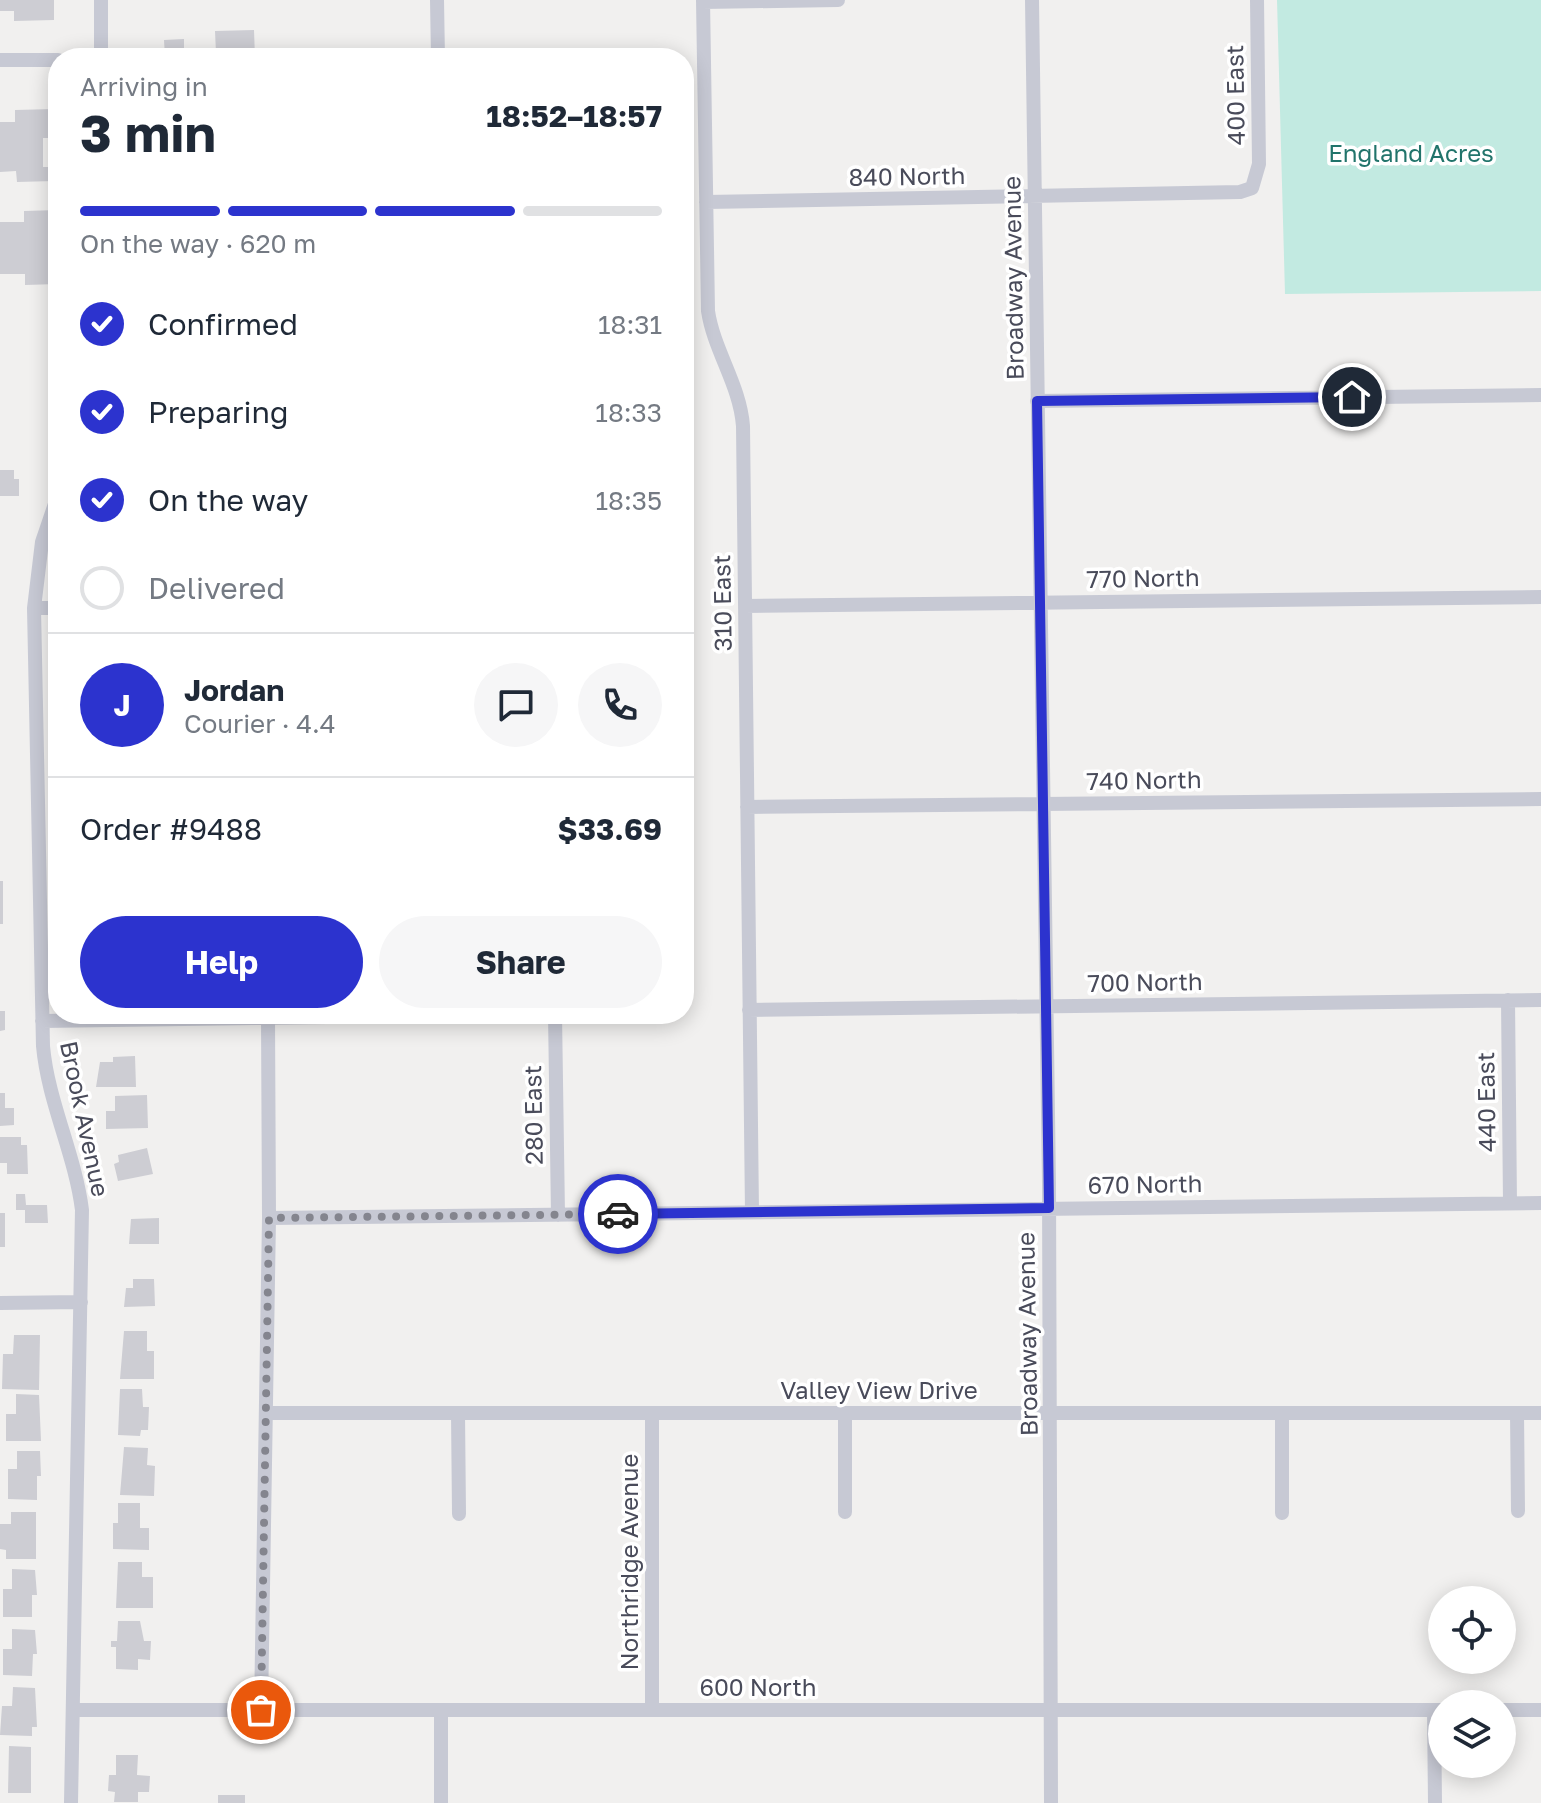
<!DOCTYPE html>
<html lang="en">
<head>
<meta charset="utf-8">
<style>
  body { margin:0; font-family:"Golos Text",sans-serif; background:#f6f6f7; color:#1f2937; height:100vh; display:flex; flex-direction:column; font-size:30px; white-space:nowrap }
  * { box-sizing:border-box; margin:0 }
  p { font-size:26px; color:#747a83 }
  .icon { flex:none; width:44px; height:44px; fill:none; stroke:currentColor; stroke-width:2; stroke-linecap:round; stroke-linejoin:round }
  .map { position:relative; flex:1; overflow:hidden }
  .details { position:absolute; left:48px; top:48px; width:646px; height:976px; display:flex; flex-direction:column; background:#fff; border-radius:32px; box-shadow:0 4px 20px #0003 }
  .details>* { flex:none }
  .fabs { position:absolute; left:1428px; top:1586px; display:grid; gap:16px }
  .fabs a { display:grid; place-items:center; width:88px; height:88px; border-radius:50%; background:#fff; box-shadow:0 4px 20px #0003; font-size:40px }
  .pin { position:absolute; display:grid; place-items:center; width:68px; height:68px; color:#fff; margin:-34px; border:4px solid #fff; border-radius:50%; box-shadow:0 2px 8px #0007 }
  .courier { position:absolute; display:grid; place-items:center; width:80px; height:80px; margin:-40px; border:6px solid #2c33ce; border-radius:50%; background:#fff; color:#222; box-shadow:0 2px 10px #0007 }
  .head em { font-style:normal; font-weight:700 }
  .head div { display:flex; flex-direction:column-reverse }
  .head { display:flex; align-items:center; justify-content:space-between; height:136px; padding:0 32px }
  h1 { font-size:52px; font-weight:700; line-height:60px }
  .bar { display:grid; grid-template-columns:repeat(4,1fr); gap:12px 8px; align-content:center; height:96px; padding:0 32px }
  .bar i { height:10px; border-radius:6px; background:#e0e1e3 }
  .bar .active { background:#2c33ce }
  .bar p { grid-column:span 4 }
  .line { display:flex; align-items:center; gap:20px; padding:0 32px; border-top:2px solid #e0e1e3 }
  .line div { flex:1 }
  .round { display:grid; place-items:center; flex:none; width:84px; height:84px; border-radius:42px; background:#f6f6f7 }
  ol { padding:0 32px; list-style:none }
  li { display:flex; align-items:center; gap:24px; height:88px }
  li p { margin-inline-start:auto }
  li .icon { padding:8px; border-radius:50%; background:#2c33ce; color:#fff; stroke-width:4 }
  li:last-child { color:#747a83 }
  li i { width:44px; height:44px; border:4px solid #e0e1e3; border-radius:50% }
  .button { display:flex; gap:16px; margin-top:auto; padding:16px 32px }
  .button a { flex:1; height:92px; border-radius:48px; background:#2c33ce; color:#fff; font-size:32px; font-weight:700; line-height:92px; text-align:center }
  .button a+a { background:#f6f6f7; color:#1f2937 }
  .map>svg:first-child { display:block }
  .green { fill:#c2eae1 }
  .building { fill:#cdcdd3 }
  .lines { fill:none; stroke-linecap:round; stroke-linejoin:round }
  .minor { stroke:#c7c9d4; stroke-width:14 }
  .done { stroke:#84858e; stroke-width:8; stroke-dasharray:0 14.4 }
  .route { stroke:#2c33ce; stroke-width:10 }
  .labels { text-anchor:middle; stroke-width:7; stroke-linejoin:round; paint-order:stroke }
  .street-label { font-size:24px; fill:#494b5a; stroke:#fff }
  .park-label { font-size:24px; fill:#21746b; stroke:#fff }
</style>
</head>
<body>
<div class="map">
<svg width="1541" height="1803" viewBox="0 0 1541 1803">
  <rect width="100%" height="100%" fill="#f1f0ef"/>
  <path class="green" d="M 1277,0 L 1541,0 L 1541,291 L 1285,294 Z"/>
  <path class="building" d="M 0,0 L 54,0 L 54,20 L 14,21 L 14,11 L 0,11 Z
    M 254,30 L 255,58 L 165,58 L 164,40 L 184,39 L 184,54 L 216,53 L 215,31 Z
    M 54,109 L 54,138 L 43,138 L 43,167 L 53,167 L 54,181 L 17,182 L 16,171 L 0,172 L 0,122 L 15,122 L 15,110 Z
    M 58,210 L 58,239 L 49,239 L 50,257 L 58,256 L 58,284 L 25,285 L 25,274 L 0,274 L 0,222 L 24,222 L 24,211 Z
    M 0,470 L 14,470 L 14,479 L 19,479 L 19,496 L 0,496 Z
    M 0,881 L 3,881 L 3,924 L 0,924 Z
    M 0,1011 L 5,1011 L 5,1030 L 0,1031 Z
    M 135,1056 L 136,1087 L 96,1087 L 100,1062 L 113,1062 L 113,1057 Z
    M 0,1093 L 5,1093 L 5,1108 L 14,1108 L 14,1125 L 0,1126 Z
    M 147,1095 L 148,1128 L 106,1129 L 106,1111 L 115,1111 L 115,1096 Z
    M 0,1137 L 21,1137 L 21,1145 L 27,1145 L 28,1174 L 7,1174 L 7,1163 L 0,1163 Z
    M 147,1148 L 153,1174 L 118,1181 L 114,1164 L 119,1162 L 118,1155 Z
    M 16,1194 L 25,1194 L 26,1205 L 47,1205 L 48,1223 L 25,1223 L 25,1210 L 16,1210 Z
    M 0,1213 L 5,1213 L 5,1247 L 0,1247 Z
    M 159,1218 L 159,1244 L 129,1244 L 131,1219 Z
    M 133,1279 L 154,1279 L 155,1306 L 124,1307 L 126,1288 L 133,1288 Z
    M 124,1331 L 147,1331 L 147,1351 L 154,1351 L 154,1379 L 120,1379 Z
    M 14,1335 L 40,1335 L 39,1390 L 2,1389 L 3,1354 L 13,1354 Z
    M 120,1389 L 142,1389 L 143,1407 L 149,1407 L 148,1430 L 141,1430 L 140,1436 L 118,1435 Z
    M 16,1394 L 39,1395 L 41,1441 L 6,1441 L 6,1414 L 16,1414 Z
    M 124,1447 L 148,1448 L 147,1465 L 155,1466 L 154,1496 L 120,1495 Z
    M 17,1451 L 40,1451 L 41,1476 L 37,1476 L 37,1500 L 8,1499 L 8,1469 L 17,1469 Z
    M 118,1503 L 140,1503 L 140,1528 L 149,1528 L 149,1550 L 113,1549 L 113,1523 L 118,1523 Z
    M 11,1512 L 36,1512 L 36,1559 L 6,1559 L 6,1550 L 0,1549 L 0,1524 L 11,1524 Z
    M 118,1562 L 142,1562 L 142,1577 L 153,1577 L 153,1608 L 116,1608 Z
    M 12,1569 L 35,1570 L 37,1595 L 32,1595 L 32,1617 L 3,1617 L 3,1589 L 12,1589 Z
    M 118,1621 L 140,1621 L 144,1641 L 151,1641 L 150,1660 L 138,1659 L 138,1670 L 116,1669 L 116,1647 L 111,1647 L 111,1641 L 117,1641 Z
    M 12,1629 L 35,1630 L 37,1654 L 33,1654 L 32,1676 L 3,1675 L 3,1649 L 12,1649 Z
    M 13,1687 L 35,1688 L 37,1727 L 32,1727 L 32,1736 L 0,1735 L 2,1706 L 12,1706 Z
    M 9,1746 L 31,1747 L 31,1793 L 8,1793 Z
    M 116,1755 L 138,1755 L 137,1775 L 150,1776 L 149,1792 L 138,1792 L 138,1802 L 114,1802 L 115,1792 L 108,1791 L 109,1775 L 116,1775 Z
    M 218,1795 L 245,1795 L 245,1803 L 218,1803 Z"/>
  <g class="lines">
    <path class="minor" d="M 101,0 L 101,58
      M 437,0 L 438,58
      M 703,0 L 708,311 C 714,351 740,385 743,426 L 752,1212
      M 1032,0 L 1049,1183 L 1051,1803
      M 703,2 L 838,0
      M 0,60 L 58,60
      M 706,202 L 1240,192 L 1252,188 L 1259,164 L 1257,0
      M 1037,401 L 1541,395
      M 58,495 L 42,542 L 34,608 L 43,1046 C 48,1102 75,1154 82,1210 L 71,1803
      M 745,606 L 1541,597
      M 34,608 L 58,608
      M 747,807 L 1541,799
      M 1508,1000 L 1510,1203
      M 749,1010 L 1541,1000
      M 555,1014 L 558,1215
      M 42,1021 L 555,1014
      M 269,1218 L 1541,1203
      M 0,1303 L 81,1302
      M 266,1413 L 1541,1413
      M 458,1413 L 459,1514
      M 845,1413 L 845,1512
      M 1282,1413 L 1282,1513
      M 1517,1413 L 1518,1511
      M 73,1710 L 1442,1710
      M 261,1710 L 269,1218 L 268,1018
      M 441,1710 L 441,1803
      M 652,1710 L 652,1413
      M 1434,1710 L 1435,1803
      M 1502,1710 L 1541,1710"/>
  </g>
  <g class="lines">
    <path class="done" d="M 261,1710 L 269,1218 L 618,1214"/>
    <path class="route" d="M 618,1214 L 1049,1208 L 1037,401 L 1352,397"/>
  </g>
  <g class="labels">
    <g class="street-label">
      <text transform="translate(1236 95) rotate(-91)" y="8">400 East</text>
      <text transform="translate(907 177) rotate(-1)" y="8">840 North</text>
      <text transform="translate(1014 278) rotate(-91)" y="8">Broadway Avenue</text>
      <text transform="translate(1143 579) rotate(-1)" y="8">770 North</text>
      <text transform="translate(723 603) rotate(-91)" y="8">310 East</text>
      <text transform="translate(1144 781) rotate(-1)" y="8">740 North</text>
      <text transform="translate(1145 983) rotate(-1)" y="8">700 North</text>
      <text transform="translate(1487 1102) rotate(-91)" y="8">440 East</text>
      <text transform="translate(534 1115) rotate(-91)" y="8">280 East</text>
      <text transform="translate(84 1119) rotate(78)" y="8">Brook Avenue</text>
      <text transform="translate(1145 1185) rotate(-1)" y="8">670 North</text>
      <text transform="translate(1028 1334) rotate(-91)" y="8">Broadway Avenue</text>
      <text x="879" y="1399">Valley View Drive</text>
      <text transform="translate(630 1562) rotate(-90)" y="8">Northridge Avenue</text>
      <text x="758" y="1696">600 North</text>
    </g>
    <g class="park-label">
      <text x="1411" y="162">England Acres</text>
    </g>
  </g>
</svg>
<div class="fabs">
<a><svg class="icon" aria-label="locate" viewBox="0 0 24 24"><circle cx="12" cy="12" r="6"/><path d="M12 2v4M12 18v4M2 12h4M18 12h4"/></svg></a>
<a><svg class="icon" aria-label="layers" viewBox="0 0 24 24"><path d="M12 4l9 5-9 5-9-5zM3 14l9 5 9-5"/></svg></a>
</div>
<div class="pin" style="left:261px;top:1710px;background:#ea580c"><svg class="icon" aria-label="bag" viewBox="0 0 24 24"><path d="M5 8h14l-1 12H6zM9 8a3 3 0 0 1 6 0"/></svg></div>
<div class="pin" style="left:1352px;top:397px;background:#1f2937"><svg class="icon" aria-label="home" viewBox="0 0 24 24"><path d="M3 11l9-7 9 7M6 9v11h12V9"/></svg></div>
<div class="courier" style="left:618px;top:1214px"><svg class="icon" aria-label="car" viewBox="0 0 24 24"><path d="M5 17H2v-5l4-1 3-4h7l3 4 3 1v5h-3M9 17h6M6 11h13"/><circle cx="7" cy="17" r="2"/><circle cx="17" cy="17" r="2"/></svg></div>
<section class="details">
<div class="head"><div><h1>3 min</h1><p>Arriving in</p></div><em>18:52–18:57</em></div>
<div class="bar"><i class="active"></i><i class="active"></i><i class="active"></i><i></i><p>On the way · 620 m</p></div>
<ol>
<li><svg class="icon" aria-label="check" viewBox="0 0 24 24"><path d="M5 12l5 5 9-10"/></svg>Confirmed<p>18:31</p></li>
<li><svg class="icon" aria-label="check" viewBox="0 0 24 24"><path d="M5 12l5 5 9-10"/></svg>Preparing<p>18:33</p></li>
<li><svg class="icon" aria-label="check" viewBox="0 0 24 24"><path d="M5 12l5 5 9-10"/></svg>On the way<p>18:35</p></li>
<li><i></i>Delivered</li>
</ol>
<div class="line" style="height:144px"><b class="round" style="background:#2c33ce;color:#fff">J</b><div><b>Jordan</b><p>Courier · 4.4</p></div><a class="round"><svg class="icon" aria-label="chat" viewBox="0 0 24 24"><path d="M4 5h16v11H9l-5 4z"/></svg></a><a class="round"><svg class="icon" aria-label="phone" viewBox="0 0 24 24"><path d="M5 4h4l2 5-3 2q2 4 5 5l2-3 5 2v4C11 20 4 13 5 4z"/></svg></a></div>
<div class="line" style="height:104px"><div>Order #9488</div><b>$33.69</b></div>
<div class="button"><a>Help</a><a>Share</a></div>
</section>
</div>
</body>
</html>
